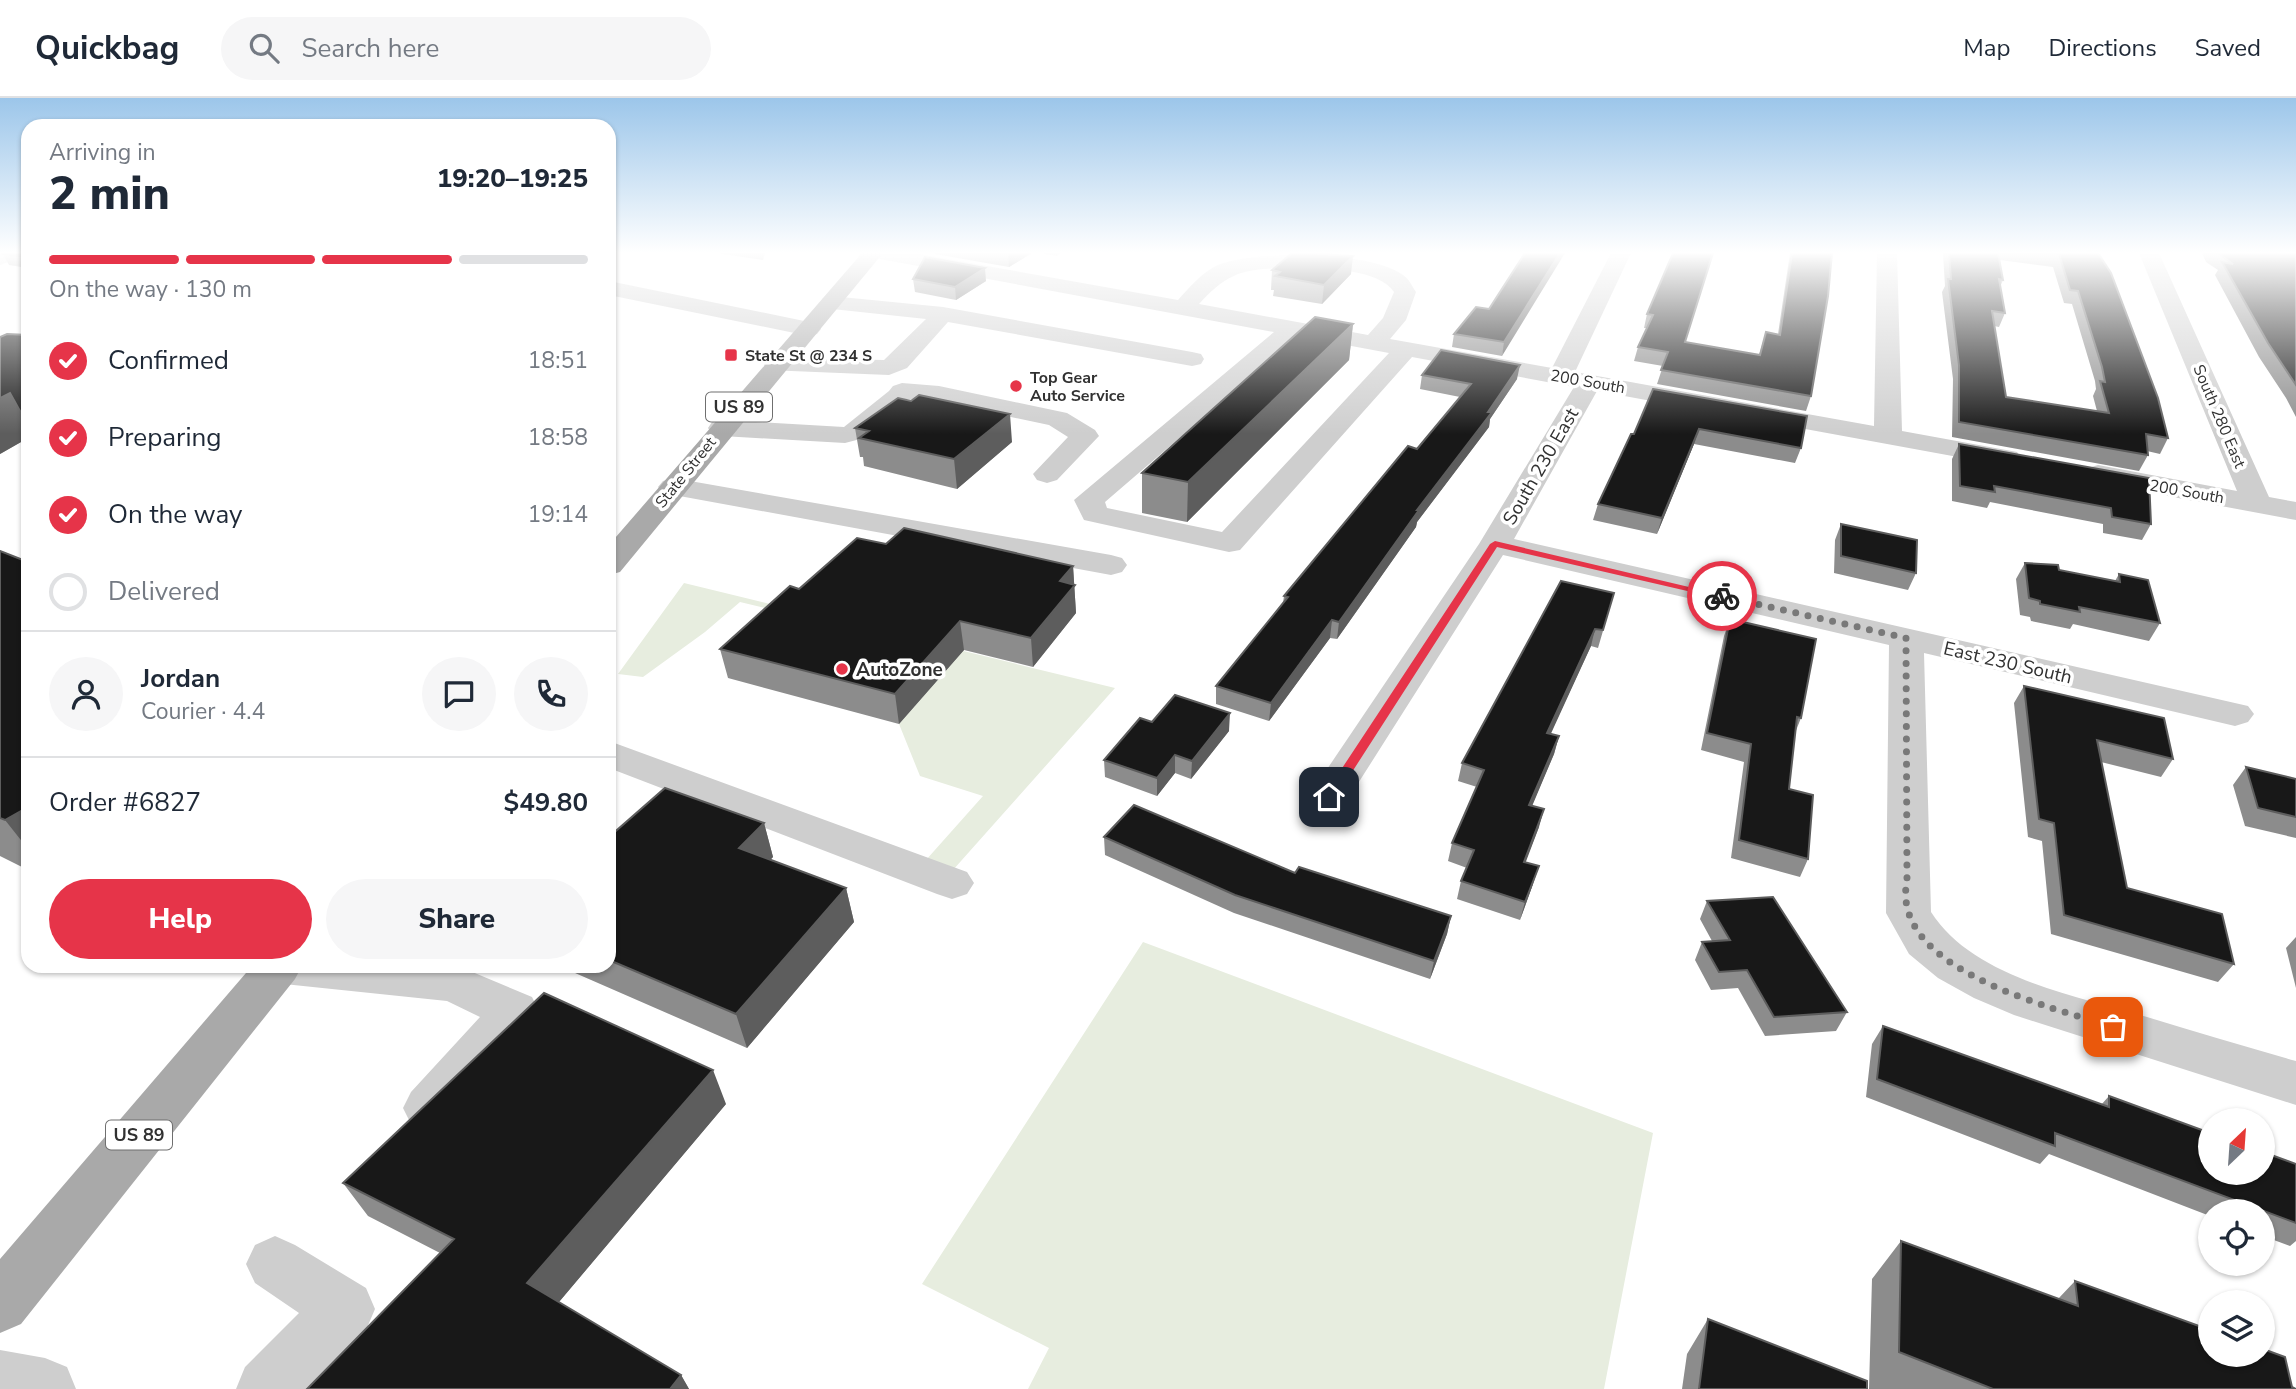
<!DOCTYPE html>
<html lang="en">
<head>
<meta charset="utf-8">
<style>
  body { margin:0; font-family:"Nunito Sans",sans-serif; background:#f6f6f7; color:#1f2937; height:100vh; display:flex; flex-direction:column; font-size:26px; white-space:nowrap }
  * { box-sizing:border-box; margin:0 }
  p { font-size:23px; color:#747a83 }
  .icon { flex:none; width:38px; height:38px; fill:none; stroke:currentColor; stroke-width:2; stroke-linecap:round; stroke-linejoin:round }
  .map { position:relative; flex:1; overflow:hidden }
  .details { position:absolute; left:21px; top:21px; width:595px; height:854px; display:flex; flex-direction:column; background:#fff; border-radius:21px; box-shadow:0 2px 5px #0004 }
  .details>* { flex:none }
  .needle { width:46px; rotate:25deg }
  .tools { position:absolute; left:2198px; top:1010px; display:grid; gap:14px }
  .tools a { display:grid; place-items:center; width:77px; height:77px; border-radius:50%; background:#fff; box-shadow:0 2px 5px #0004; font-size:35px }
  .pin { position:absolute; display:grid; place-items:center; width:60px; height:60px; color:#fff; margin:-30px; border-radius:14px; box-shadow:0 4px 10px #0006 }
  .courier { position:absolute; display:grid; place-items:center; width:70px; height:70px; margin:-35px; border:5px solid #e63449; border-radius:50%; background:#fff; color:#222; box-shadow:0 2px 9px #0007 }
  .head em { font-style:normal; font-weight:800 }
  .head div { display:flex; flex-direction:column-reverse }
  .head { display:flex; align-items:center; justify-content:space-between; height:119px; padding:0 28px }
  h1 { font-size:46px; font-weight:800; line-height:52px }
  .bar { display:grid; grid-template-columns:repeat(4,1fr); gap:10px 7px; align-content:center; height:84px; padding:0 28px }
  .bar i { height:9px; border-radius:5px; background:#e0e1e3 }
  .bar .on { background:#e63449 }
  .bar p { grid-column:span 4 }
  .line { display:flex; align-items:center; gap:18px; padding:0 28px; border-top:2px solid #e0e1e3 }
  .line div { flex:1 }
  .round { display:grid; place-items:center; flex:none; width:74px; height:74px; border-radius:37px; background:#f6f6f7 }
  ol { padding:0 28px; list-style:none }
  li { display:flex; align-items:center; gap:21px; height:77px }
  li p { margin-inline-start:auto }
  li .icon { padding:7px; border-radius:50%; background:#e63449; color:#fff; stroke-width:4 }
  li:last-child { color:#747a83 }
  li i { width:38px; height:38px; border:4px solid #e0e1e3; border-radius:50% }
  .button { display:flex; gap:14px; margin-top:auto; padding:14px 28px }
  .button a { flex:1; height:80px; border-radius:42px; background:#e63449; color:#fff; font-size:28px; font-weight:800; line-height:80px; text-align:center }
  .button a+a { background:#f6f6f7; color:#1f2937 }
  header { display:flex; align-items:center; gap:42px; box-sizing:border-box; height:98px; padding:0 35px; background:#fff; border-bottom:2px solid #e0e1e3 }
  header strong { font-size:33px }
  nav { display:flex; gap:38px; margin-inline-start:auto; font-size:24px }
  .search { width:490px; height:63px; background:#f6f6f7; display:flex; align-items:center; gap:18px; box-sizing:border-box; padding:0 24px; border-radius:38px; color:#747a83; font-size:26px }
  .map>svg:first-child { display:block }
  .green { fill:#e7eddf }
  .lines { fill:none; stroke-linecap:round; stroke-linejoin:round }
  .minor { fill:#cecece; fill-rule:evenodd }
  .major { fill:#a9a9a9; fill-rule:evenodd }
  .wall { fill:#8c8c8c; fill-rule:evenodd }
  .shaded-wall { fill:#5d5d5d }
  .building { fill:#181818; stroke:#5d5d5d; stroke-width:2 }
  .route { fill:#e63449 }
  .done { stroke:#797979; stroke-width:7; stroke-dasharray:0 12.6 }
  .poi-dot { fill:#e63449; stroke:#fff; stroke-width:2.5 }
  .labels { text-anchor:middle; stroke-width:7; stroke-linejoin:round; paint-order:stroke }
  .far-poi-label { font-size:16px; font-weight:bold; fill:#313131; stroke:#fff; text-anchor:start }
  .far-street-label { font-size:16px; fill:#313131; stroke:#fff }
  .shield { fill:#fff; stroke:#6f6f6f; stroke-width:2 }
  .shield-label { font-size:18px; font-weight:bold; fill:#313131 }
  .street-label { font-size:19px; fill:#313131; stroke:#fff }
  .poi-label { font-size:19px; font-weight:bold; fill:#313131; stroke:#fff; text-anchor:start }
</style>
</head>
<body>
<header>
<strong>Quickbag</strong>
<div class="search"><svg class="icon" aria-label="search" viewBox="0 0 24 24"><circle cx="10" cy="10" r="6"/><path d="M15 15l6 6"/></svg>Search here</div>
<nav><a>Map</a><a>Directions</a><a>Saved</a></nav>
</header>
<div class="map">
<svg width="2296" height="1291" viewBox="0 0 2296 1291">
  <rect width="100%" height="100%" fill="#fff"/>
  <path class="green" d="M 684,485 L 1115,590 L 953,772 L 926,762 L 983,698 L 920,678 L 899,626 L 959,557 L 740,504 L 705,534 L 643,579 L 618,576 Z
    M 1143,844 L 1653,1035 L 1604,1291 L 1028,1291 L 1049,1250 L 922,1186 Z"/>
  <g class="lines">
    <path class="minor" d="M 0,155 L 28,155 L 28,157 L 0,167 Z
      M 870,155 L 914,155 L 1178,202 C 1189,190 1202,174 1218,167 C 1254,152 1371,153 1403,177 C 1409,181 1412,188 1416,194 L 1406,222 L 1390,241 L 1552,270 L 1611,155 L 1631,155 L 1575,274 L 1874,328 L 1877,155 L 1897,155 L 1902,333 L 2017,354 L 2021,360 L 2017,366 L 2007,368 L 1597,293 L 1514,441 L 2248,608 L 2254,616 L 2248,624 L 2235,628 L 1924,555 L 1931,814 C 1973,880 2077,898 2147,919 C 2197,934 2246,949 2296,963 L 2296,1007 L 2014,917 L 1974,900 L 1938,880 L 1909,856 L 1886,815 L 1889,547 L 1503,457 L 1343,709 L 1329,713 L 1315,709 L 1309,699 L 1315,689 L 1479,446 L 1574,289 L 1412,259 L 1240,452 L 1229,454 L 1084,422 L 1074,402 L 1274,234 L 880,161 L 873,159 ZM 1283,170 C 1312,170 1377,168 1394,194 L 1383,220 L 1368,237 L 1199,206 C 1227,175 1242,171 1283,170 ZM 1298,238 L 1389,255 L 1222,434 L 1107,410 L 1105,404 Z
      M 2139,155 L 2159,155 L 2269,399 L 2296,404 L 2296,422 L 2098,385 L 2088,382 L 2084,376 L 2088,370 L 2098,367 L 2237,393 Z
      M 609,183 L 809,224 L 817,226 L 821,231 L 817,236 L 809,238 L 609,197 Z
      M 831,198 L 943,209 L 1192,254 L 1201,256 L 1204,261 L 1201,266 L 1192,268 L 948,224 L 907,270 L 889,277 L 767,272 L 764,267 L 767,262 L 776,260 L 884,262 L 926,221 L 823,210 L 820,205 L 823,200 Z
      M 902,285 L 939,288 L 1067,315 L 1095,332 L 1099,338 L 1057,382 L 1047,385 L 1037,382 L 1033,376 L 1068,339 L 1049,327 L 939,304 L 906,301 L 868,339 L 845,345 L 722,338 L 712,336 L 708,330 L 712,324 L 722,322 L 844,329 L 889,293 L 893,288 Z
      M 673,380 L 1111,457 L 1122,460 L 1127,467 L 1122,474 L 1111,477 L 663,395 L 658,389 L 663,383 Z
      M 609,643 L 967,774 L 974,785 L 967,796 L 952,801 L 937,796 L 609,670 Z
      M 261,868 L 458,868 L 532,899 L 539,913 L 532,927 L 447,1026 L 429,1032 L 411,1026 L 403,1010 L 411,994 L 480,919 L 447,903 L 284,886 L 268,881 Z
      M 275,1138 L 295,1147 L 366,1190 L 375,1211 L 366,1232 L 310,1291 L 236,1291 L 245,1269 L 299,1215 L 255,1185 L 246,1166 L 255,1147 Z
      M 0,1252 L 45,1260 L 67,1269 L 76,1291 L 0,1291 Z"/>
    <path class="major" d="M 862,155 L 883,155 L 620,474 L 609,477 L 609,447 Z
      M 252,868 L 302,868 L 295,881 L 21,1226 L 0,1235 L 0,1161 Z"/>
  </g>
  <path class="wall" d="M 28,155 L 28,170 L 9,167 L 3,156 Z
    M 716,155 L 765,155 L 763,162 Z
    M 935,155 L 1032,155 L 1009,169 L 935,156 Z
    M 1039,155 L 1061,155 L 1057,158 Z
    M 1525,155 L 1502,258 L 1452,249 L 1454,236 L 1489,211 Z
    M 1673,155 L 1686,244 L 1759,257 L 1766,234 L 1778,236 L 1790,155 L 1832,155 L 1811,298 L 1806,313 L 1657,286 L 1663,268 L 1634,263 L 1638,249 L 1647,230 L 1644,230 L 1647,216 Z
    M 1943,155 L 2098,155 L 2168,340 L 2160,356 L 2147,353 L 2148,357 L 2139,373 L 1952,339 L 1953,281 L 1942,194 L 1945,188 ZM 2000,162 L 2053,169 L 2064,205 L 2072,206 L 2095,283 L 2096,291 L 2093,298 L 2097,313 L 2006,299 L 1994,228 L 1999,229 L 2005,215 L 2000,189 L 2003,182 Z
    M 2202,155 L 2296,155 L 2296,319 L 2286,300 L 2259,259 L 2215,177 L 2218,172 L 2206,164 Z
    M 1272,172 L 1351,176 L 1322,206 L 1273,198 L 1274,192 L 1271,192 Z
    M 913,181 L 986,183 L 956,202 L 915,194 Z
    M 1353,226 L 1349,262 L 1187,424 L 1142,415 L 1142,375 Z
    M 28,237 L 28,340 L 0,356 Z
    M 1422,277 L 1517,281 L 1490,321 L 1489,329 L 1417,424 L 1416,429 L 1337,541 L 1330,540 L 1269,623 L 1216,606 L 1216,588 L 1283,505 L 1284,498 L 1417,351 L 1460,299 L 1420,291 Z
    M 1653,291 L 1801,350 L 1795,365 L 1694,346 L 1657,436 L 1593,422 L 1598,406 L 1634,336 Z
    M 911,303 L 1012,344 L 957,391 L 864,368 L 863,359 L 860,359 L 855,330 Z
    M 1959,346 L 2151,426 L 2142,442 L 2103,435 L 2103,426 L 1990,404 L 1987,410 L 1952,403 L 1952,361 Z
    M 1841,426 L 1916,475 L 1908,492 L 1834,475 L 1835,442 Z
    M 886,446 L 1073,468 L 1076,515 L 1033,569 L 964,552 L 899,626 L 728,580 L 720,551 Z
    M 0,453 L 28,464 L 28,772 L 0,758 Z
    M 2025,465 L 2115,483 L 2119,476 L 2160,525 L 2149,543 L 2073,526 L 2070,531 L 2031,523 L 2030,519 L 2020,517 L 2016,481 Z
    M 1614,495 L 1598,550 L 1591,548 L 1550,636 L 1559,638 L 1554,656 L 1532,707 L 1539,729 L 1525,764 L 1533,786 L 1520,822 L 1457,801 L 1461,783 L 1467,770 L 1448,763 L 1452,745 L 1477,689 L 1458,683 L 1462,665 Z
    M 1730,521 L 1801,620 L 1795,635 L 1789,691 L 1808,761 L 1800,779 L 1731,760 L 1744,664 L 1701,652 L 1724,538 Z
    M 2024,588 L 2173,661 L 2161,679 L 2101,664 L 2127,790 L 2234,866 L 2218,884 L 2051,836 L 2042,743 L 2028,739 L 2014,605 Z
    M 1152,624 L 1229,633 L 1191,681 L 1175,675 L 1157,698 L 1105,679 L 1104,662 Z
    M 2246,669 L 2296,681 L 2296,740 L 2245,728 L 2233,687 Z
    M 764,725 L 773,759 L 770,762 L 846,790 L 854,824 L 747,950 L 559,868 L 609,868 L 609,739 Z
    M 1104,739 L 1295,775 L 1451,818 L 1447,836 L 1430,881 L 1234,815 L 1105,757 Z
    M 1707,803 L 1847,914 L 1836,933 L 1765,938 L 1738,890 L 1711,892 L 1695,862 L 1702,844 L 1712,843 L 1700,821 Z
    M 2296,839 L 2296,890 L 2286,850 Z
    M 1883,928 L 2101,1007 L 2109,998 L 2296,1066 L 2296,1143 L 2290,1148 L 2263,1138 L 2263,1113 L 2210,1113 L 2210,1118 L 2049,1056 L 2040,1066 L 1866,999 L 1872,946 Z
    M 726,1006 L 559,1204 L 681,1277 L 689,1291 L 307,1291 L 440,1155 L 368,1118 L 343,1085 Z
    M 1901,1143 L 2058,1201 L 2075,1183 L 2296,1291 L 1869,1291 L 1872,1181 Z
    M 1708,1221 L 1867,1291 L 1682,1291 L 1687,1256 Z"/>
  <path class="shaded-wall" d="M 1008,155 L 1032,155 L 1009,169 Z
    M 1560,155 L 1565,155 L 1502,258 L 1504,244 Z
    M 1353,158 L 1351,176 L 1322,206 L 1324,187 Z
    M 985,170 L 986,183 L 956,202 L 955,189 Z
    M 1353,226 L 1349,262 L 1187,424 L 1188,384 Z
    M 1520,267 L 1517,281 L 1490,321 L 1489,329 L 1417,424 L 1416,429 L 1337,541 L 1339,524 L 1417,412 L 1488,314 Z
    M 10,295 L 28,326 L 28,340 L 0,356 L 0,300 Z
    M 1010,316 L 1012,344 L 957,391 L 954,361 Z
    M 1699,331 L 1694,346 L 1657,436 L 1662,420 Z
    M 1073,468 L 1076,515 L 1033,569 L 1031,540 L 1060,483 Z
    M 1332,522 L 1330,540 L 1269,623 L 1271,605 Z
    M 960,523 L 964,552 L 899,626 L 895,596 Z
    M 1595,531 L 1591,548 L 1543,653 L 1547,635 Z
    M 1230,615 L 1229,633 L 1191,681 L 1192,663 Z
    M 1559,638 L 1554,656 L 1525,725 L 1529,707 Z
    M 1175,657 L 1175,675 L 1157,698 L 1157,680 Z
    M 28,709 L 28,751 L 5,722 Z
    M 1544,711 L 1539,729 L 1519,782 L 1524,764 Z
    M 764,725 L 773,759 L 749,784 L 739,750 Z
    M 1539,768 L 1533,786 L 1520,822 L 1525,804 Z
    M 846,790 L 854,824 L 747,950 L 736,916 Z
    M 1451,818 L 1447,836 L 1430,881 L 1434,863 Z
    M 713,972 L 726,1006 L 548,1217 L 527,1185 Z
    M 681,1277 L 689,1291 L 670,1291 Z"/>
  <path class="building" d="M 4,155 L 28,155 L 28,159 L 3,156 Z
    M 1292,155 L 1309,155 L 1353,158 L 1324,187 L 1275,178 L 1280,174 L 1272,172 Z
    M 1525,155 L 1560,155 L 1504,244 L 1454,236 L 1476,209 L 1489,211 Z
    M 1673,155 L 1713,155 L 1685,244 L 1760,257 L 1766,234 L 1780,237 L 1792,155 L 1832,155 L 1828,198 L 1811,298 L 1661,272 L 1668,254 L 1638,249 L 1653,217 L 1647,216 Z
    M 1949,155 L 1998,155 L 2003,182 L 1999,181 L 2005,215 L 1992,213 L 2006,299 L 2109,315 L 2100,283 L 2105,284 L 2102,269 L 2078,193 L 2070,192 L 2059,156 L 2052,155 L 2098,155 L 2111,175 L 2158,300 L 2168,340 L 2146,336 L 2148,357 L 1959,324 L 1959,267 L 1948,181 L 1951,181 Z
    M 2218,155 L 2296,155 L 2296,287 L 2268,245 L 2222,164 L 2233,166 Z
    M 925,159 L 985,170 L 955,189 L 913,181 Z
    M 1315,219 L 1353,226 L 1188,384 L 1142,375 Z
    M 7,236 L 28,237 L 28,314 L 20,313 L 10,295 L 0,300 L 0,239 Z
    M 1441,252 L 1520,267 L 1488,314 L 1492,314 L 1417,412 L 1419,412 L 1339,524 L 1332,522 L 1271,605 L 1216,588 L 1288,499 L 1284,498 L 1408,348 L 1417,351 L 1471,286 L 1422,277 Z
    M 1653,291 L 1807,318 L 1801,350 L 1699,331 L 1662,420 L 1598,406 L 1631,336 L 1634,336 Z
    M 919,297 L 1010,316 L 954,361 L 859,340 L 869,333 L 855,330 L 898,300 L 911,303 Z
    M 1959,346 L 2149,380 L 2151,426 L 2112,419 L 2111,410 L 1994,388 L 1995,394 L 1960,388 Z
    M 1841,426 L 1917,442 L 1916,475 L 1841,458 Z
    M 904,430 L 1073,468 L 1060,483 L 1075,487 L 1031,540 L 960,523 L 895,596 L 720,551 L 790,488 L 799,491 L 857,440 L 886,446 Z
    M 0,453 L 28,464 L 28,709 L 5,722 L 0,720 Z
    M 2025,465 L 2058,467 L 2059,472 L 2120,484 L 2119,476 L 2148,482 L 2160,525 L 2079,509 L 2080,514 L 2040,506 L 2040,503 L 2029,500 Z
    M 1561,483 L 1614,495 L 1603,532 L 1595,531 L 1547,635 L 1559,638 L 1529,707 L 1544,711 L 1524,764 L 1539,768 L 1525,804 L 1461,783 L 1474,752 L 1452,745 L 1484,672 L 1462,665 Z
    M 1730,521 L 1816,541 L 1801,620 L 1797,619 L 1789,691 L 1813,697 L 1808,761 L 1739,742 L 1751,646 L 1707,635 Z
    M 2024,588 L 2164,620 L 2173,661 L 2097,642 L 2127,790 L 2222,816 L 2234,866 L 2064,817 L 2054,725 L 2039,721 Z
    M 1175,597 L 1230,615 L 1192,663 L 1175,657 L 1157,680 L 1104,662 L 1140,620 L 1152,624 Z
    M 2246,669 L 2296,681 L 2296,719 L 2258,710 Z
    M 665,690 L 764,725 L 739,750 L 846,790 L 736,916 L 609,862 L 609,739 Z
    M 1134,707 L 1295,775 L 1299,769 L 1451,818 L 1434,863 L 1235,797 L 1104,739 Z
    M 1773,799 L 1847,914 L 1774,919 L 1747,872 L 1719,874 L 1702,844 L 1730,842 L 1707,803 Z
    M 544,895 L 713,972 L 527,1185 L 681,1277 L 670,1291 L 307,1291 L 454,1141 L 343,1085 Z
    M 1883,928 L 2109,1009 L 2109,998 L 2210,1035 L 2210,1074 L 2263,1074 L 2263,1054 L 2296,1066 L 2296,1125 L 2055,1035 L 2055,1048 L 1877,981 Z
    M 1901,1143 L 2078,1208 L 2075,1183 L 2210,1232 L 2210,1256 L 2263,1256 L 2263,1251 L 2285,1259 L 2292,1289 L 2296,1291 L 1993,1291 L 1899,1254 Z
    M 1708,1221 L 1867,1283 L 1867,1291 L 1699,1291 Z"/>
  <linearGradient id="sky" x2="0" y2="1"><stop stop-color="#9cc6ea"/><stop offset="0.46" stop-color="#fff"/><stop offset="1" stop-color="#fff" stop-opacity="0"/></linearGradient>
  <rect width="2296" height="336" fill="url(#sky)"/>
  <path class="route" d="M 1495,443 L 1727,498 L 1722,501 L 1497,449 L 1334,702 L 1325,702 L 1325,696 L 1490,446 Z"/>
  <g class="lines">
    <path class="done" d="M 1722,498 L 1906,540 L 1907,782 C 1889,872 2052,909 2113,929"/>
  </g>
  <g class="poi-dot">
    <rect x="724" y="250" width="14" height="14" rx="3.5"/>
    <circle cx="1016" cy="288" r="7"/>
    <circle cx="842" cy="571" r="7"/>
  </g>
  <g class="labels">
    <g class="far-poi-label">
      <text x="745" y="263">State St @ 234 S</text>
      <text x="1030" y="285">Top Gear<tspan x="1030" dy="18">Auto Service</tspan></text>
    </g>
    <g class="far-street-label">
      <text transform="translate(1588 283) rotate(10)" y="6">200 South</text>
      <text transform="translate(2220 318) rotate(67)" y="6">South 280 East</text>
      <text transform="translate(685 374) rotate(-51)" y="6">State Street</text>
      <text transform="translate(2187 393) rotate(10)" y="6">200 South</text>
    </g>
    <g class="shield">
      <rect x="706" y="294.5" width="66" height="29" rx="5"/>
      <rect x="106" y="1022.5" width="66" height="29" rx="5"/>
    </g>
    <g class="shield-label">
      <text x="739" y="315">US 89</text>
      <text x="139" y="1043">US 89</text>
    </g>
    <g class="street-label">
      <text transform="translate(1540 368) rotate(-60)" y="7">South 230 East</text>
      <text transform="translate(2008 564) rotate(13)" y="7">East 230 South</text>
    </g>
    <g class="poi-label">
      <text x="856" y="578">AutoZone</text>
    </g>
  </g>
</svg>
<div class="tools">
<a><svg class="needle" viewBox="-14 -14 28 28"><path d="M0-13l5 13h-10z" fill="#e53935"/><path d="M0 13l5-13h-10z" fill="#747a83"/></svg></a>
<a><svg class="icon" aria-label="locate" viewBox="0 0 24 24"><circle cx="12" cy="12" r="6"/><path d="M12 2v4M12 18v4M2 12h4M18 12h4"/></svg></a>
<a><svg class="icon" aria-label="layers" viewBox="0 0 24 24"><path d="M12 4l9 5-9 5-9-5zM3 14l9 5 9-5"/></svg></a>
</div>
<div class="pin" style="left:2113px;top:929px;background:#ea580c"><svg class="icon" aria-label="bag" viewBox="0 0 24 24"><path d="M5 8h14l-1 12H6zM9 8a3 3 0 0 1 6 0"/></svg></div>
<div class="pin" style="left:1329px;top:699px;background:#1f2937"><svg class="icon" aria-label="home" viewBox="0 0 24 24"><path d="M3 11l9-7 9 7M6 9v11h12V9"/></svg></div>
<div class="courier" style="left:1722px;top:498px"><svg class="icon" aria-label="bike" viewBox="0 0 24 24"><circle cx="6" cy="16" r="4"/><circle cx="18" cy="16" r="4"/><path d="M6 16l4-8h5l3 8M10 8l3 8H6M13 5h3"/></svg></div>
<section class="details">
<div class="head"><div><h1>2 min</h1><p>Arriving in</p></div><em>19:20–19:25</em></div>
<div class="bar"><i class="on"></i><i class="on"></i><i class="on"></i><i></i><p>On the way · 130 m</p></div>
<ol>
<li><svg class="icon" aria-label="check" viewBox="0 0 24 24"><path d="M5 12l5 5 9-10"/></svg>Confirmed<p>18:51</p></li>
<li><svg class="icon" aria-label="check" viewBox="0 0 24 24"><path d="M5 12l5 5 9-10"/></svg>Preparing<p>18:58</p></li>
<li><svg class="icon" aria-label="check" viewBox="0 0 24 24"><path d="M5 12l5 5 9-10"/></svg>On the way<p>19:14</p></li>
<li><i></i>Delivered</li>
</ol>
<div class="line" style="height:126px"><a class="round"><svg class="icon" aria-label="person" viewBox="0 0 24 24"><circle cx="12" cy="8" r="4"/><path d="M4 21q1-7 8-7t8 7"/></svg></a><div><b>Jordan</b><p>Courier · 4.4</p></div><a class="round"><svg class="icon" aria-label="chat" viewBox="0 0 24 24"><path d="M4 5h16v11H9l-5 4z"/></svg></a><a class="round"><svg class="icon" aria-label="phone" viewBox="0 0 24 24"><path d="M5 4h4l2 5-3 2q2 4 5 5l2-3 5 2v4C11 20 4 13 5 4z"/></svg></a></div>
<div class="line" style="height:91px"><div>Order #6827</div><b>$49.80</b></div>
<div class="button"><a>Help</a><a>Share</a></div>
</section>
</div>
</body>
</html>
